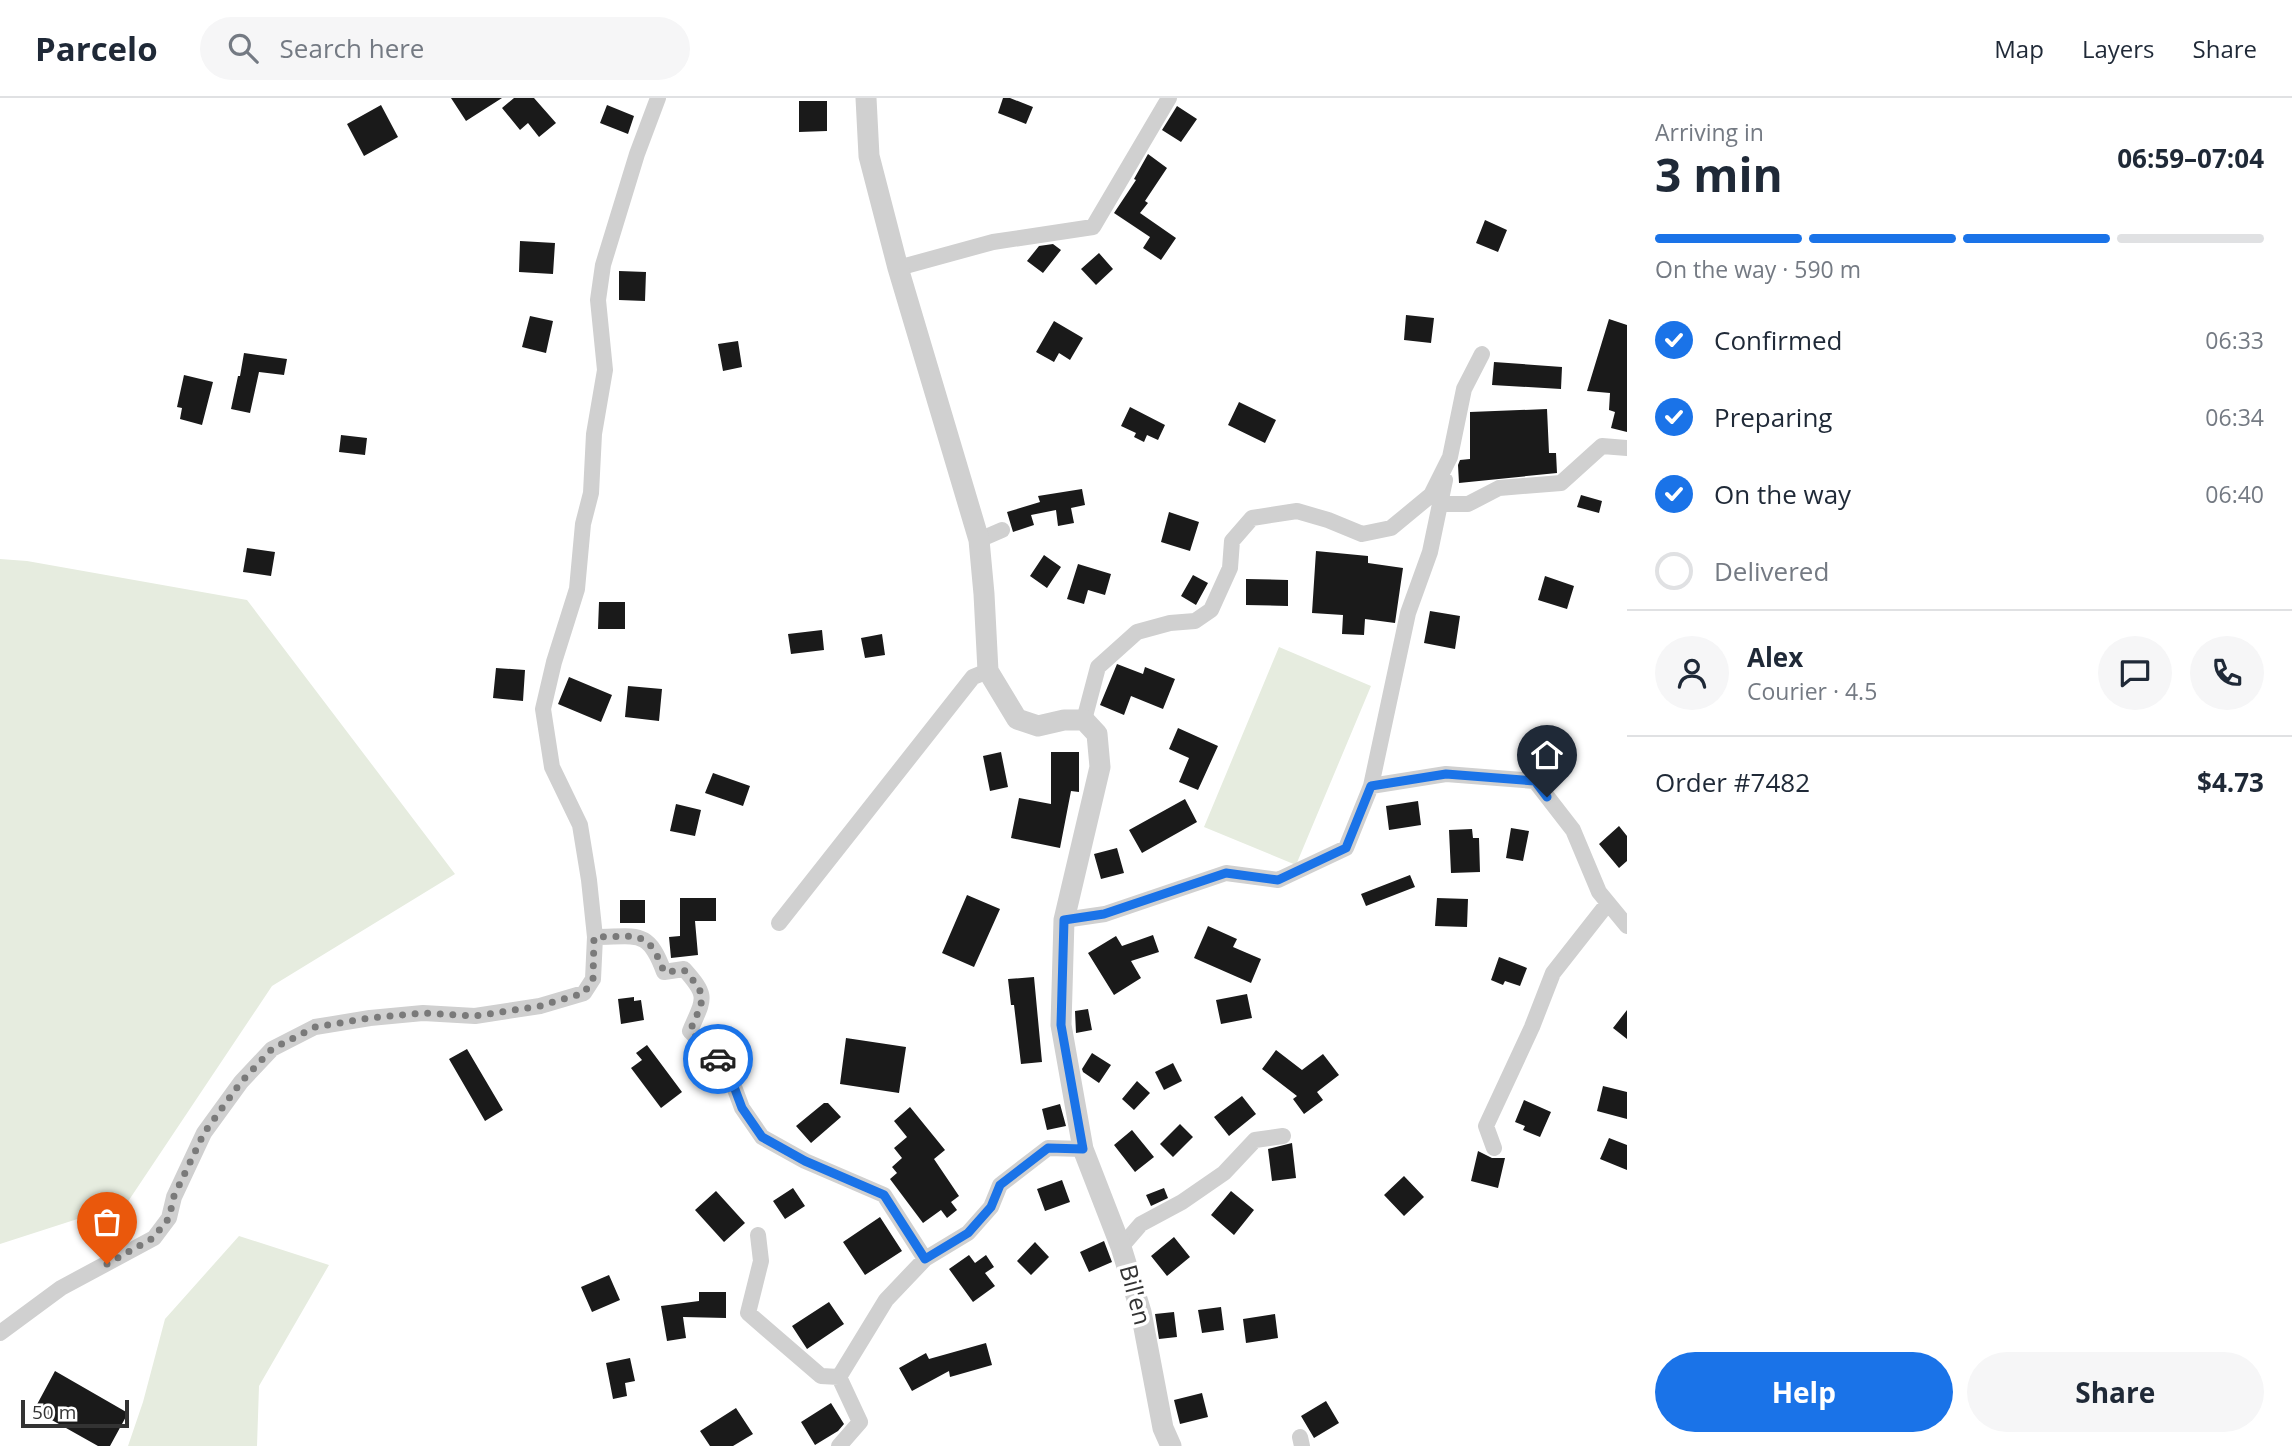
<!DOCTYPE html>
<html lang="en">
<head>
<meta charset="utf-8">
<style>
  body { margin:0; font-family:"Open Sans",sans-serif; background:#f6f6f7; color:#1f2937; height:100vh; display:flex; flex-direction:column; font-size:26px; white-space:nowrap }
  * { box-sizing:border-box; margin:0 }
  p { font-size:23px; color:#747a83 }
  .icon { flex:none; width:38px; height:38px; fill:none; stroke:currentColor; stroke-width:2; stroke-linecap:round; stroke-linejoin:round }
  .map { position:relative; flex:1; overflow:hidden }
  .side { display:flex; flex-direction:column; background:#fff; width:665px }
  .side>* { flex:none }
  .scale { position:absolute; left:21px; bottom:18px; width:108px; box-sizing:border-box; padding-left:7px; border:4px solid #333; border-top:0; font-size:19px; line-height:24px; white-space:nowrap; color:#333; -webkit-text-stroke:5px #fff; paint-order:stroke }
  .pin { position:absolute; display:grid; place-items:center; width:60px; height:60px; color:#fff; margin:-72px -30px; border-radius:50% 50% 50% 0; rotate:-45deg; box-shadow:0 0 7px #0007 }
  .pin .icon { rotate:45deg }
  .courier { position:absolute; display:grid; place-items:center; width:70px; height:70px; margin:-35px; border:5px solid #1a73e8; border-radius:50%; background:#fff; color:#222; box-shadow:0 2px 9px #0007 }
  .head em { font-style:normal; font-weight:700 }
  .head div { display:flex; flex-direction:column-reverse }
  .head { display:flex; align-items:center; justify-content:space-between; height:119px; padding:0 28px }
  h1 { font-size:46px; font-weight:700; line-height:52px }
  .bar { display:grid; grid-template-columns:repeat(4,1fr); gap:10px 7px; align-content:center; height:84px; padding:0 28px }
  .bar i { height:9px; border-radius:5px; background:#e0e1e3 }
  .bar .selected { background:#1a73e8 }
  .bar p { grid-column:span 4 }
  .line { display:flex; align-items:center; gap:18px; padding:0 28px; border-top:2px solid #e0e1e3 }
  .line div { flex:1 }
  .round { display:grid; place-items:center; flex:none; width:74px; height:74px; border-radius:37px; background:#f6f6f7 }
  ol { padding:0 28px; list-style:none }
  li { display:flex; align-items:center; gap:21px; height:77px }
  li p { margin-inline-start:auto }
  li .icon { padding:7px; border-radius:50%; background:#1a73e8; color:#fff; stroke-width:4 }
  li:last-child { color:#747a83 }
  li i { width:38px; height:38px; border:4px solid #e0e1e3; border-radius:50% }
  .cta { display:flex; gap:14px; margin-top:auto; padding:14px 28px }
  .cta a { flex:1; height:80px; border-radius:42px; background:#1a73e8; color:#fff; font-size:28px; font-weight:700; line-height:80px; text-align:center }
  .cta a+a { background:#f6f6f7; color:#1f2937 }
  header { display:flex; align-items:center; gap:42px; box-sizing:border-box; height:98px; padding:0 35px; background:#fff; border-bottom:2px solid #e0e1e3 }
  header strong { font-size:33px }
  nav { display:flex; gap:38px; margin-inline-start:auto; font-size:24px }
  .search { width:490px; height:63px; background:#f6f6f7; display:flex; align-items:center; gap:18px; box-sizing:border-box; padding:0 24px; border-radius:38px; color:#747a83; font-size:26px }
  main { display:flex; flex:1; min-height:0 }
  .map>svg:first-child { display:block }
  .green { fill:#e6ecdf }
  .building { fill:#1a1a1a }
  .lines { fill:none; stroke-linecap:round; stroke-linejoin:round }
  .minor { stroke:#d0d0d0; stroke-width:16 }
  .tertiary { stroke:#d0d0d0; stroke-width:21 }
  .done { stroke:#7a7a7a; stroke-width:7; stroke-dasharray:0 12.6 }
  .route { stroke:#1a73e8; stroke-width:9 }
  .labels { text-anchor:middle; stroke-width:7; stroke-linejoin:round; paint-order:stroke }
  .street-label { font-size:24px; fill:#333; stroke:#fff }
</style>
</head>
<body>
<header>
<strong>Parcelo</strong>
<div class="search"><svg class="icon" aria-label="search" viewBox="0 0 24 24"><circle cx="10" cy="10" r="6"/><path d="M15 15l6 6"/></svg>Search here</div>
<nav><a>Map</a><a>Layers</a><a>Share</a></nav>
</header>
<main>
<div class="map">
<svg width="1627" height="1348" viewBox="0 0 1627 1348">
  <rect width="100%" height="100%" fill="#fff"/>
  <path class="green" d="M 0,461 L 27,463 L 247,502 L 455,776 L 272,888 L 127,1105 L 0,1146 Z
    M 1279,549 L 1371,588 L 1296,767 L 1204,729 Z
    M 239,1138 L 329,1167 L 259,1288 L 257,1348 L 128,1348 L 143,1304 L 165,1221 Z"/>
  <path class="building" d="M 451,0 L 502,0 L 466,23 Z
    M 514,0 L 534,0 L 556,25 L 539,39 L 528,25 L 520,32 L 502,10 Z
    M 1003,0 L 1010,0 L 1033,9 L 1026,26 L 998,15 Z
    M 799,3 L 827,3 L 827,33 L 799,34 Z
    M 381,7 L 398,39 L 364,58 L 347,26 Z
    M 607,7 L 634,18 L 628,36 L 600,25 Z
    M 1177,8 L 1197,21 L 1181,44 L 1162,32 Z
    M 1148,56 L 1167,70 L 1145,103 L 1148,105 L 1140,115 L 1176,140 L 1161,162 L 1143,150 L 1150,139 L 1114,115 L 1136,82 L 1134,81 Z
    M 1485,122 L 1507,132 L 1498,154 L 1476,145 Z
    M 520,143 L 555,145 L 553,176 L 519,174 Z
    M 1053,146 L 1061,152 L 1043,175 L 1027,163 L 1039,148 Z
    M 1099,155 L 1113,171 L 1096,187 L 1081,171 Z
    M 619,173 L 646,174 L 645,203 L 619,202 Z
    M 1406,217 L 1434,220 L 1431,245 L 1404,242 Z
    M 530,218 L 553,223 L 546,255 L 522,249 Z
    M 1609,221 L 1627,227 L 1627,334 L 1611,330 L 1615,314 L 1609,312 L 1610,295 L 1587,293 Z
    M 1054,223 L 1083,240 L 1070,262 L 1059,255 L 1054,264 L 1036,254 Z
    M 738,243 L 742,269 L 723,273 L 718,246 Z
    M 244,255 L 287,261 L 284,277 L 259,274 L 250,315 L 231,311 L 238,278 L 240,278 Z
    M 1494,264 L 1562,269 L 1561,291 L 1492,287 Z
    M 184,277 L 213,284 L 202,327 L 180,321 L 182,310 L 177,309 Z
    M 1239,304 L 1276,322 L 1265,345 L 1228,327 Z
    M 1130,309 L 1165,327 L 1158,342 L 1147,337 L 1144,344 L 1134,339 L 1136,335 L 1121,328 Z
    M 1547,311 L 1549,355 L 1556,355 L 1557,375 L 1459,385 L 1458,367 L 1460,362 L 1470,361 L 1470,314 Z
    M 341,337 L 367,340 L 365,357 L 339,354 Z
    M 1082,391 L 1085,407 L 1071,410 L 1074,425 L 1058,428 L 1056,412 L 1031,417 L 1034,427 L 1013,434 L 1007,414 L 1040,404 L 1038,398 Z
    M 1581,397 L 1602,403 L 1599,415 L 1577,409 Z
    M 1169,414 L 1199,424 L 1190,453 L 1161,444 Z
    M 247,450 L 275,454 L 271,478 L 243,474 Z
    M 1316,453 L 1368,458 L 1368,465 L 1403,470 L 1395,525 L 1365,521 L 1364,537 L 1342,536 L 1343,517 L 1312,515 Z
    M 1044,457 L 1061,469 L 1047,490 L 1030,478 Z
    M 1078,466 L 1111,476 L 1105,497 L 1088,492 L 1084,506 L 1067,501 Z
    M 1193,477 L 1208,485 L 1196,507 L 1181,498 Z
    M 1545,478 L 1574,488 L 1567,511 L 1538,502 Z
    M 1246,481 L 1288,482 L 1288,508 L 1246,507 Z
    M 599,504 L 625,504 L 625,531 L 598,531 Z
    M 1430,513 L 1460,518 L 1455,551 L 1424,545 Z
    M 822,532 L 824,552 L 791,556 L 788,536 Z
    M 882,536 L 885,557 L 865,560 L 861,540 Z
    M 1117,566 L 1143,576 L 1145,569 L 1175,581 L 1163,611 L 1131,598 L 1124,617 L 1100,607 Z
    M 496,570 L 525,572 L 523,603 L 493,600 Z
    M 569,579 L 612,597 L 601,624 L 558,606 Z
    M 628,588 L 662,591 L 659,623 L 625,619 Z
    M 1178,630 L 1218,648 L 1198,692 L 1179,684 L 1189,660 L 1169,651 Z
    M 1001,654 L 1008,689 L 990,693 L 983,658 Z
    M 1051,654 L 1079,654 L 1079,694 L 1071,693 L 1060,750 L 1011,740 L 1019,700 L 1051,706 Z
    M 713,675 L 750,688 L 743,708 L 705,695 Z
    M 1185,701 L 1197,724 L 1142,755 L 1129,732 Z
    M 1418,703 L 1421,727 L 1389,732 L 1386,708 Z
    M 676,706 L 701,712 L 695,738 L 670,733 Z
    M 1619,728 L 1627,738 L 1627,763 L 1619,770 L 1599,746 Z
    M 1511,730 L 1529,733 L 1523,763 L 1506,760 Z
    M 1472,731 L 1473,740 L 1479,740 L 1480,774 L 1451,775 L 1449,732 Z
    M 1117,750 L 1124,775 L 1101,781 L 1094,756 Z
    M 1410,777 L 1415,789 L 1366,808 L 1361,796 Z
    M 967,797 L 1000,811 L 974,869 L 942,855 Z
    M 680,800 L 716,800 L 716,823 L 695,823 L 698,857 L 671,860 L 669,839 L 680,838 Z
    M 1437,800 L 1468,801 L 1467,829 L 1435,828 Z
    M 620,802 L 645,802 L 645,825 L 620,825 Z
    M 1208,828 L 1237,841 L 1233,849 L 1261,861 L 1251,885 L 1194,860 Z
    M 1153,837 L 1159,854 L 1131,863 L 1141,880 L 1114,897 L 1088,855 L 1116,838 L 1122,848 Z
    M 1499,859 L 1527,870 L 1520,888 L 1505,883 L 1503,887 L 1491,882 Z
    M 1034,879 L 1042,964 L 1021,966 L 1014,907 L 1011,907 L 1008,881 Z
    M 1247,896 L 1252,920 L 1221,926 L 1216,902 Z
    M 634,899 L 634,903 L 641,902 L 644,922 L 621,926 L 618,901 Z
    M 1088,911 L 1092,932 L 1076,935 L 1075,913 Z
    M 1627,912 L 1627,941 L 1613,930 Z
    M 846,940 L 906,949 L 899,995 L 840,986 Z
    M 647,947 L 682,994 L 661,1010 L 631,970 L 642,962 L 636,955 Z
    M 467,951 L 503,1012 L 485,1023 L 449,961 Z
    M 1276,952 L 1302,972 L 1323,956 L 1339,977 L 1317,994 L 1323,1002 L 1304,1016 L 1293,1001 L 1297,998 L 1262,971 Z
    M 1092,955 L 1111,967 L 1099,985 L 1083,974 L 1082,971 Z
    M 1173,965 L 1182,983 L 1164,992 L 1155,974 Z
    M 1137,983 L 1150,995 L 1134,1012 L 1122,1001 Z
    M 1603,988 L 1627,994 L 1627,1021 L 1597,1013 Z
    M 1242,998 L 1256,1016 L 1229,1038 L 1214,1019 Z
    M 1524,1002 L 1551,1014 L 1540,1039 L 1523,1032 L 1525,1028 L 1515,1024 Z
    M 824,1005 L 828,1005 L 841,1019 L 811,1045 L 796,1028 Z
    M 1060,1006 L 1066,1028 L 1047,1032 L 1042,1011 Z
    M 910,1009 L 945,1052 L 934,1061 L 959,1098 L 951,1104 L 957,1112 L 947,1120 L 941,1112 L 923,1125 L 890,1081 L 897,1075 L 892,1069 L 902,1060 L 894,1050 L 907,1039 L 894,1023 Z
    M 1180,1026 L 1193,1039 L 1173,1059 L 1160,1046 Z
    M 1132,1032 L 1154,1059 L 1135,1074 L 1114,1047 Z
    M 1609,1040 L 1627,1047 L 1627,1072 L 1600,1061 Z
    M 1292,1045 L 1296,1080 L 1272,1083 L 1268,1051 Z
    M 1478,1053 L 1492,1060 L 1505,1060 L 1498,1090 L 1471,1083 Z
    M 1404,1078 L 1424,1099 L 1404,1118 L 1384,1097 Z
    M 1062,1082 L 1070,1104 L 1045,1113 L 1037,1091 Z
    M 793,1090 L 805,1108 L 785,1121 L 773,1103 Z
    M 1164,1090 L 1168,1100 L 1151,1108 L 1146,1097 Z
    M 716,1093 L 745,1125 L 724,1144 L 695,1112 Z
    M 1231,1093 L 1254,1112 L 1234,1137 L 1211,1117 Z
    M 880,1119 L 902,1153 L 865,1177 L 843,1144 Z
    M 1174,1139 L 1190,1159 L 1167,1178 L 1151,1158 Z
    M 1104,1143 L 1112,1164 L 1089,1174 L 1080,1154 Z
    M 1035,1144 L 1049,1159 L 1031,1177 L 1017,1163 Z
    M 969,1157 L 975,1165 L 986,1157 L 994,1169 L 985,1175 L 995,1188 L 973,1204 L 949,1171 Z
    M 609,1177 L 620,1202 L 592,1214 L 581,1189 Z
    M 699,1194 L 726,1194 L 726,1220 L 683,1219 L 686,1240 L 667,1243 L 661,1208 L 699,1203 Z
    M 829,1204 L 844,1226 L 807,1251 L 792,1228 Z
    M 1221,1209 L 1224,1232 L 1202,1235 L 1198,1212 Z
    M 1174,1214 L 1177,1239 L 1159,1241 L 1155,1216 Z
    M 1275,1216 L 1278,1240 L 1246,1245 L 1243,1221 Z
    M 986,1245 L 992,1267 L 950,1279 L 949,1273 L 912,1293 L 899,1270 L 926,1255 L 929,1261 Z
    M 630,1260 L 635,1283 L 625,1285 L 627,1298 L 613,1301 L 606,1265 Z
    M 55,1273 L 128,1315 L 110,1348 L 98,1348 L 34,1312 Z
    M 1202,1295 L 1208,1319 L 1180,1326 L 1174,1302 Z
    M 1326,1303 L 1339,1325 L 1314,1340 L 1301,1318 Z
    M 831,1305 L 844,1326 L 838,1333 L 815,1347 L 801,1324 Z
    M 736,1310 L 753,1336 L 733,1348 L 710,1348 L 700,1333 Z"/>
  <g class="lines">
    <path class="minor" d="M 898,170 L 993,144 L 1093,129 L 1169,0
      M 1440,406 L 1468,406 L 1499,390 L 1561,385 L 1602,348 L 1627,350
      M 979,442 L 1002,432
      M 1084,622 L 1098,569 L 1137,534 L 1170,525 L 1195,523 L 1211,512 L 1230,470 L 1232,443 L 1252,420 L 1297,413 L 1328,422 L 1362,436 L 1391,430 L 1431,397 L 1450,359 L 1464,291 L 1482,256
      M 1371,688 L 1408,515 L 1430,454 L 1445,382
      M 1064,822 L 1105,816 L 1226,775 L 1278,782 L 1346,750 L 1371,688 L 1446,676 L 1535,683 L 1573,732 L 1599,794 L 1627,828
      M 779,825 L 973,579 L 988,573
      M 595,839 C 637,839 648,830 664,874 L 684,871 C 709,899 704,900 690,933 L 727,970 L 742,1010 L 762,1039 L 805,1063 L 884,1097 L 925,1161
      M 1494,1050 L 1486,1028 L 1532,929 L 1553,875 L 1608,805
      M 758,1137 L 761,1163 L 748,1215 L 821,1278 L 839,1279
      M 1121,1149 L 1141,1126 L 1182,1104 L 1224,1075 L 1255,1042 L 1283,1038
      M 0,1235 L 61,1190 L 154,1140 L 169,1120 L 174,1099 L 204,1035 L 241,984 L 272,951 L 315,929 L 370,920 L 423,915 L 475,918 L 540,908 L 584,895 L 593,881 L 595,839 L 589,782 L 580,727 L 552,669 L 543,611 L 554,564 L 577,491 L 583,426 L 591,395 L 594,336 L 605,272 L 598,202 L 603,167 L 637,56 L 658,0
      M 1300,1339 L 1302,1348
      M 839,1348 L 860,1324 L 839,1279 L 886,1202 L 925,1161 L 968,1135 L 991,1109 L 1000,1087 L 1048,1050 L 1083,1051"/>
    <path class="tertiary" d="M 866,0 L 869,58 L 898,170 L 979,442 L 984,496 L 988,573 L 1017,621 L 1038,628 L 1064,622 L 1084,622 L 1097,636 L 1100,669 L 1064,822 L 1061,927 L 1083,1051 L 1121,1149 L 1141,1214 L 1163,1330 L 1171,1348"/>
  </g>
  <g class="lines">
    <path class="done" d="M 107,1166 L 153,1140 L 169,1120 L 174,1098 L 204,1035 L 241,984 L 272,951 L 315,929 L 370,920 L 423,915 L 475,918 L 540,908 L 584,895 L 593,881 L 594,839 C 637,839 648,830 664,874 L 684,872 C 709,899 704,900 690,933 L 718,961"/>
    <path class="route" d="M 718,961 L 727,970 L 742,1010 L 762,1039 L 805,1063 L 884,1097 L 925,1161 L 968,1135 L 991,1109 L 1000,1087 L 1048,1050 L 1083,1051 L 1061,927 L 1064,822 L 1104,816 L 1226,775 L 1278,782 L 1346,750 L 1371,688 L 1446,676 L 1535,683 L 1547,699"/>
  </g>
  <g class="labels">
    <g class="street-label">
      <text transform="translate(1135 1197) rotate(75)" y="8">Bil'en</text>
    </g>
  </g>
</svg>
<div class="scale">50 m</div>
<div class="pin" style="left:107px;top:1166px;background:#ea580c"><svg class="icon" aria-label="bag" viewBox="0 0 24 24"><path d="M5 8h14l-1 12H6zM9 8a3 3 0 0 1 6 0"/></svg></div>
<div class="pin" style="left:1547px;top:699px;background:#1f2937"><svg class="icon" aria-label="home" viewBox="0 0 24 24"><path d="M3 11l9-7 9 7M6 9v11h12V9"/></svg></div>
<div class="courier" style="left:718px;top:961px"><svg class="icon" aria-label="car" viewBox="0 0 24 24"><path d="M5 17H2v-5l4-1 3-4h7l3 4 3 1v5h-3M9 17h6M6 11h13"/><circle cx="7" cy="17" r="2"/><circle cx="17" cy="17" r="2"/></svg></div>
</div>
<section class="side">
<div class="head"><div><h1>3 min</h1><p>Arriving in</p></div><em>06:59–07:04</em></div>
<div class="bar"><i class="selected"></i><i class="selected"></i><i class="selected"></i><i></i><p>On the way · 590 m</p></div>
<ol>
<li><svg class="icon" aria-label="check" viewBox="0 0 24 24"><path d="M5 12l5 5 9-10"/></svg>Confirmed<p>06:33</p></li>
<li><svg class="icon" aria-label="check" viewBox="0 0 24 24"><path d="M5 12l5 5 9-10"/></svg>Preparing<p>06:34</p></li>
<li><svg class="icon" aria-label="check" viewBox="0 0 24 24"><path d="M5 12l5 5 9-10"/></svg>On the way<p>06:40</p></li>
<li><i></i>Delivered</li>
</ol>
<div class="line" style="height:126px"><a class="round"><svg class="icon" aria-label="person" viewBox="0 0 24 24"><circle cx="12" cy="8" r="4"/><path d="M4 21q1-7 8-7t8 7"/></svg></a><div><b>Alex</b><p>Courier · 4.5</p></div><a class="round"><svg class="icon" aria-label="chat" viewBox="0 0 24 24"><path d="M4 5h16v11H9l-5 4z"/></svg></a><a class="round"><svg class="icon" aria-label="phone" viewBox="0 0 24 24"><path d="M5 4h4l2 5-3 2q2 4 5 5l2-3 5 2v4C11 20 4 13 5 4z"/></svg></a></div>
<div class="line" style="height:91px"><div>Order #7482</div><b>$4.73</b></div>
<div class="cta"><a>Help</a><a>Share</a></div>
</section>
</main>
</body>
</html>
